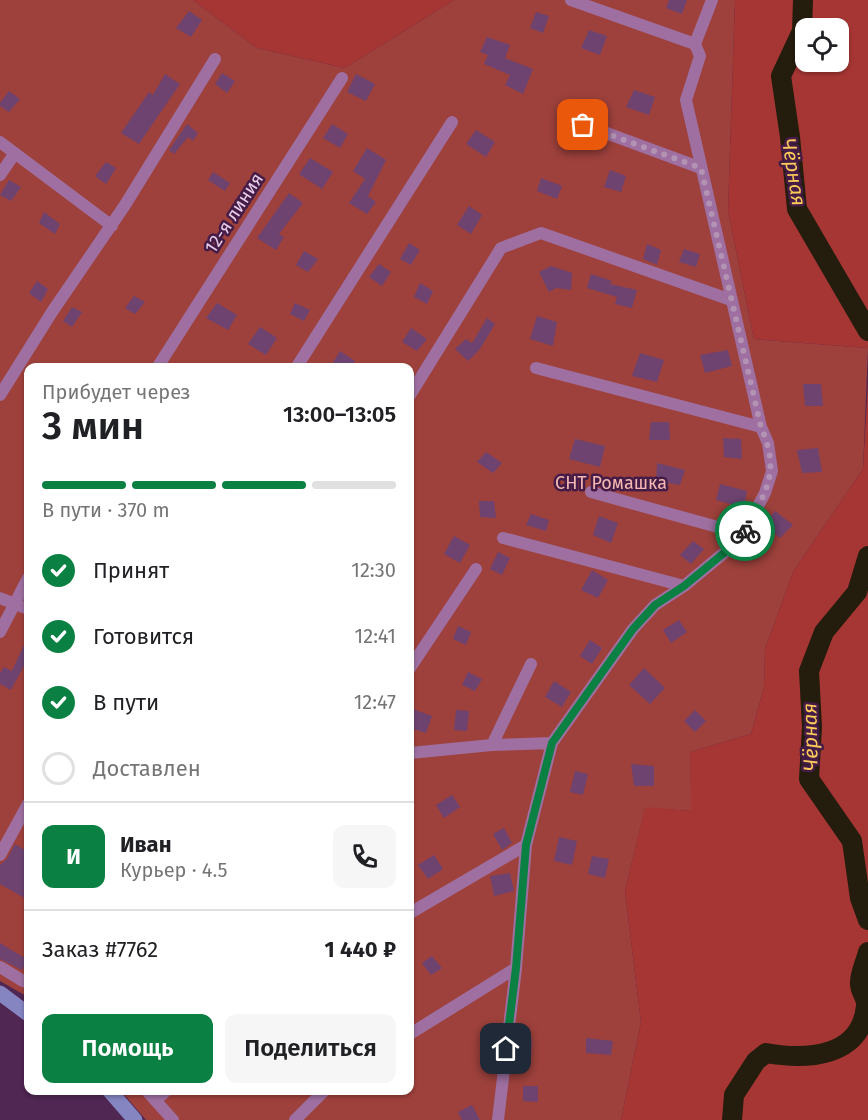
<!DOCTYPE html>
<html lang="ru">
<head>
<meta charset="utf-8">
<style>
  body { margin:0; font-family:"Fira Sans",sans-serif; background:#f6f6f6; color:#202124; height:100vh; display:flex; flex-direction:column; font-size:22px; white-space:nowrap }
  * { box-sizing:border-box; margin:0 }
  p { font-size:20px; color:#757577 }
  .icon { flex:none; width:33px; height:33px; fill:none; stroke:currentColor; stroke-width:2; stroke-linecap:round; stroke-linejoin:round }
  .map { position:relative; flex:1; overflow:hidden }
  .drawer { position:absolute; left:24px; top:363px; width:390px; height:732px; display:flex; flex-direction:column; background:#fff; border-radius:12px; box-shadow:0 2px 4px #0004 }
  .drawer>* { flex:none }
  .tools { position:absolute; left:795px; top:18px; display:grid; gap:12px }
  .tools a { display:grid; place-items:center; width:54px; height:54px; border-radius:12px; background:#fff; box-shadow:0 2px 4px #0004; font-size:30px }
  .pin { position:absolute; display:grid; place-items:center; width:51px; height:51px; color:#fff; margin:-26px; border-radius:12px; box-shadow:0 3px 9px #0006 }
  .courier { position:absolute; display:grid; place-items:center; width:60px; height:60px; margin:-30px; border:4px solid #0b8043; border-radius:50%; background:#fff; color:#222; box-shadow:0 2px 8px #0007 }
  .summary em { font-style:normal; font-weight:600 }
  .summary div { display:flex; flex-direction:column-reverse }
  .summary { display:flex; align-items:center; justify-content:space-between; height:102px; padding:0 18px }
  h1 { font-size:39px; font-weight:600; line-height:45px }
  .bar { display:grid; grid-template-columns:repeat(4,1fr); gap:9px 6px; align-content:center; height:72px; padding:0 18px }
  .bar i { height:8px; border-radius:4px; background:#e0e0e0 }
  .bar .selected { background:#0b8043 }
  .bar p { grid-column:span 4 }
  .line { display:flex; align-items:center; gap:15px; padding:0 18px; border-top:2px solid #e0e0e0 }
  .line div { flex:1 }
  .round { display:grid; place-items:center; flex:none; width:63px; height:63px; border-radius:12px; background:#f6f6f6 }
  ol { padding:0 18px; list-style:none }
  li { display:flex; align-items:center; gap:18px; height:66px }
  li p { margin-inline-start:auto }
  li .icon { padding:6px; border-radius:50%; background:#0b8043; color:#fff; stroke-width:4 }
  li:last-child { color:#757577 }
  li i { width:33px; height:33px; border:3px solid #e0e0e0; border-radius:50% }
  .button { display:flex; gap:12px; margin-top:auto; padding:12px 18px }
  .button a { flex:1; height:69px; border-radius:12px; background:#0b8043; color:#fff; font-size:24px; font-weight:600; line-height:69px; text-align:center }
  .button a+a { background:#f6f6f6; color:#202124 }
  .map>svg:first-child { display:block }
  .green { fill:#9e413c }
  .forest { fill:#a63634; fill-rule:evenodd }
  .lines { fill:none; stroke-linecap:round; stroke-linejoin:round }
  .river { stroke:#241c0c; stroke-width:20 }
  .building { fill:#6e4370 }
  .minor { stroke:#9e6fa0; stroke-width:12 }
  .major { stroke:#8585c2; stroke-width:15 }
  .done { stroke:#b393b4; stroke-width:6; stroke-dasharray:0 10.8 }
  .route { stroke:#0b8043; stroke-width:8 }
  .labels { text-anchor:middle; stroke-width:5; stroke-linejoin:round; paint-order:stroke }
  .street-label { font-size:18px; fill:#e8cee8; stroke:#441c47 }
  .park-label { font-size:18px; fill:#f4b7b1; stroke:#441c47 }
  .water-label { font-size:20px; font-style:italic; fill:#fdcb57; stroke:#441c47 }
</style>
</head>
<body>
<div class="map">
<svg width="868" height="1120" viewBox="0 0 868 1120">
  <rect width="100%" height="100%" fill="#502652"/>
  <path class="green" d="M 0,0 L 193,0 L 257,48 L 345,68 L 454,0 L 735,0 L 728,211 L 754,339 L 868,348 L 863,469 L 793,572 L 765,649 L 764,687 L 751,734 L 690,752 L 692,811 L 645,808 L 625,891 L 641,1022 L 621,1120 L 146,1120 L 121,1091 L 410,1090 L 410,368 L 28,368 L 28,997 L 0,981 Z"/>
  <path class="forest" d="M 193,0 L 454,0 L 345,68 L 257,48 Z
    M 735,0 L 868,0 L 868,348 L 754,339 L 728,211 ZM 838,28 L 838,62 L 806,62 L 806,28 Z
    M 868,381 L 868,1120 L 621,1120 L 641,1022 L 625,891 L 645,807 L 691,811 L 690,752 L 751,734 L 764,687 L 765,649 L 793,572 L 863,469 Z"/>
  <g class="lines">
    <path class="river" d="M 803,0 L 802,31 L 781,76 L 790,137 L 797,209 L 868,331
      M 868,556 L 857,592 L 824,632 L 809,671 L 812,727 L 809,779 L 852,841 L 860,898 L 868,920
      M 732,1120 L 734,1095 L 756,1061 L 766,1053 C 806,1060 861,1058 866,1006 C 867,998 860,992 860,984 C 859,975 866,961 868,952"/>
  </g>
  <path class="building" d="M 669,0 L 687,0 L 682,14 L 666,8 Z
    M 189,11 L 202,20 L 191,37 L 176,28 Z
    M 536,12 L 549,16 L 543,33 L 530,28 Z
    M 589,30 L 607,36 L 600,55 L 581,48 Z
    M 487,37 L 510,45 L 505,58 L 533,69 L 523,94 L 505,85 L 510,75 L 484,64 L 488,55 L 480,52 Z
    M 222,73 L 235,81 L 227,93 L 215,84 Z
    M 165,74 L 180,84 L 139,144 L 121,133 L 149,92 L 153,95 Z
    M 356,74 L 375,84 L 366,101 L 347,92 Z
    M 634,90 L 655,97 L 649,115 L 626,107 Z
    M 9,91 L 20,99 L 9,112 L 0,106 L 0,103 Z
    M 187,124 L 198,133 L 193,141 L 188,137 L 174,154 L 169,150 Z
    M 332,124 L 348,134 L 340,148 L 323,138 Z
    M 476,130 L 495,142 L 486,157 L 466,144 Z
    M 367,148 L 386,160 L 368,196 L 376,202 L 367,214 L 349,203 L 365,179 L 353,171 Z
    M 310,158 L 333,172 L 322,189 L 299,174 Z
    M 106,162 L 116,168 L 106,184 L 95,176 Z
    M 610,170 L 626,176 L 621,192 L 604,187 Z
    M 213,172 L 230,183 L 225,191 L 208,180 Z
    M 541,178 L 562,186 L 557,199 L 537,191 Z
    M 9,180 L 21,187 L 11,201 L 0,195 Z
    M 289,193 L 303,203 L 279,234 L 284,237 L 276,250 L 257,238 Z
    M 469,206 L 482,215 L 471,234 L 457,225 Z
    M 44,212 L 60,224 L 55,234 L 39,223 Z
    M 409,243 L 420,250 L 411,265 L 400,259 Z
    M 647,244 L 661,250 L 657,265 L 643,259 Z
    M 684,249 L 700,254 L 696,267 L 679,262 Z
    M 304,251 L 318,259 L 308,272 L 296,265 Z
    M 379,264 L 391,272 L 382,286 L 369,277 Z
    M 551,266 L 572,273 L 571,290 L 556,288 L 549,292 L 539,272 Z
    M 591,274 L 612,281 L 610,284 L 637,290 L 632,308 L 615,304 L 617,297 L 587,288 Z
    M 37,281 L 48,289 L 41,302 L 29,293 Z
    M 420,283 L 433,291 L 427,304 L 414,297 Z
    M 134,296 L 145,302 L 135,314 L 125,308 Z
    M 217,303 L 237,315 L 228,330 L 206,318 Z
    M 295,303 L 310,310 L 304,321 L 290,314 Z
    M 72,307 L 82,312 L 72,327 L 63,321 Z
    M 537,316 L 557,322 L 553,346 L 530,339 Z
    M 487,318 L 495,324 L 480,349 L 468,361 L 455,349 L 466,339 L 472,343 Z
    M 260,327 L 277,338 L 266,355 L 248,344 Z
    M 411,328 L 427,339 L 417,351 L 402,342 Z
    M 728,350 L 732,366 L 705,373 L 700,355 Z
    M 340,351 L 355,361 L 350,368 L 337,368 L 332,364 Z
    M 640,353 L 664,360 L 657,382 L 632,376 Z
    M 803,384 L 821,384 L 823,406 L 805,406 Z
    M 651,422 L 669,422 L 670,440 L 649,440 Z
    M 723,438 L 741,439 L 742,459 L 724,457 Z
    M 575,439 L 605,446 L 600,467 L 569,459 Z
    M 818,448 L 822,472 L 802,473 L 797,450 Z
    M 486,452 L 502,463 L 493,473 L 477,462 Z
    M 657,463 L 685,470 L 680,485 L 656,481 Z
    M 720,484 L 747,491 L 744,508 L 716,500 Z
    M 479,501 L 494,501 L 496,518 L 480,517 Z
    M 775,511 L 793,525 L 780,538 L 764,525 Z
    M 531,514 L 549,520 L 546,531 L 526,525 Z
    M 599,516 L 618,523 L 611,543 L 593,535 Z
    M 454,536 L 470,545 L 460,563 L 444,554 Z
    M 693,541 L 704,549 L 691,564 L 680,555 Z
    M 498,552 L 510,558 L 502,575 L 490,569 Z
    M 592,570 L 608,580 L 598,598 L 581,590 Z
    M 679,620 L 687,632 L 671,643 L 663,630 Z
    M 458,626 L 471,632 L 466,645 L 453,639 Z
    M 28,636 L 28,658 L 11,690 L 0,684 L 0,673 L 4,667 L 12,671 Z
    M 590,640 L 602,648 L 592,664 L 580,656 Z
    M 644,668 L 665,688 L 650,704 L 629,685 Z
    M 468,672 L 482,679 L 475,691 L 462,685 Z
    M 554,681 L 571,692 L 562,707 L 545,697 Z
    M 410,708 L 432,716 L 426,733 L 410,728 Z
    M 456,710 L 469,711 L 467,731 L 454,730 Z
    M 695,710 L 706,721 L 695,732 L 684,721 Z
    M 631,764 L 654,766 L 654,786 L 634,786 Z
    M 575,771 L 588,774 L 583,795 L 570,792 Z
    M 452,795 L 460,807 L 444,818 L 436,805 Z
    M 504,828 L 512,843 L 502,850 L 493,834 Z
    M 559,837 L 577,841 L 572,865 L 554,861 Z
    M 15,844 L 28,852 L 28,900 L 0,884 L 0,865 L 7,859 Z
    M 434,855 L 443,869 L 428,879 L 418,865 Z
    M 592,856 L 609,859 L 605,878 L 588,874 Z
    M 510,873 L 514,891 L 494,896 L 490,876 Z
    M 0,943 L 28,960 L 22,970 L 0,959 Z
    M 432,956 L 442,968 L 431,975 L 422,963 Z
    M 520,1037 L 532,1039 L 531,1059 L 519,1059 Z
    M 586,1038 L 613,1041 L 611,1055 L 586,1053 Z
    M 523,1086 L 538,1086 L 538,1102 L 523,1101 Z
    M 472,1105 L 480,1120 L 462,1120 L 458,1112 Z"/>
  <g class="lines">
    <path class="minor" d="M 695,44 L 712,0
      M 563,117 L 701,168
      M 0,142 L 112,226
      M 0,175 L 15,153
      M 157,368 L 342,78
      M 296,368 L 452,122
      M 536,368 L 761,427
      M 0,395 L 52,312 L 125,205 L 215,59
      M 410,395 L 501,248 L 541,233 L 731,300
      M 591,492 L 743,534
      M 503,538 L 684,586
      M 0,598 L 28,609
      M 0,632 L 28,578
      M 410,668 L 476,569
      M 492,745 L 531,664
      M 410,753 L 492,745 L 552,743
      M 0,855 L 28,804
      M 410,913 L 526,845
      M 0,967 L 23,981 L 28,983
      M 410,1034 L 516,968
      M 146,1090 L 173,1120
      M 156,1100 L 167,1090
      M 295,1120 L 325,1090
      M 498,1120 L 516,968 L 526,845 L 552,743 L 633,629 L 655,605 L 684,586 L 730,548 L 743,534 L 765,493 L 772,471 L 768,443 L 761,427 L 686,100 L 700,56 L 695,44 L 571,0"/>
    <path class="major" d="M 0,993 L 28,1014
      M 109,1090 L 135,1120"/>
  </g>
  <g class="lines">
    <path class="done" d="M 583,125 L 701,168 L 761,427 C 781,473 766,491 745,531"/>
    <path class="route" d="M 506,1049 L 516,968 L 526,845 L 552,743 L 633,629 L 655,605 L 684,586 L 730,548 L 745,531"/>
  </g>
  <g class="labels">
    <g class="street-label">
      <text transform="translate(234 213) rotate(-57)" y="6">12-я линия</text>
    </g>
    <g class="park-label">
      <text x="611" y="489">СНТ Ромашка</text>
    </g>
    <g class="water-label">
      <text transform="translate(794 172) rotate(81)" y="7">Чёрная</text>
      <text transform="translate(810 737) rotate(-91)" y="7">Чёрная</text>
    </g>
  </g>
</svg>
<div class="tools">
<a><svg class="icon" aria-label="locate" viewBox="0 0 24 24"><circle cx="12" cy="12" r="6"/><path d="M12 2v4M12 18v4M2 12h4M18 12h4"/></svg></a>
</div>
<div class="pin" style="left:583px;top:125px;background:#ea580c"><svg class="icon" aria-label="bag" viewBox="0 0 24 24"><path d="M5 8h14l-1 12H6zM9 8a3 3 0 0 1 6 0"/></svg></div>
<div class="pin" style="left:506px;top:1049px;background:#1f2937"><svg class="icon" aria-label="home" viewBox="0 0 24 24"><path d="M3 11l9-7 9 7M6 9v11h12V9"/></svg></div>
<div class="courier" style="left:745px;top:531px"><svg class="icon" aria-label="bike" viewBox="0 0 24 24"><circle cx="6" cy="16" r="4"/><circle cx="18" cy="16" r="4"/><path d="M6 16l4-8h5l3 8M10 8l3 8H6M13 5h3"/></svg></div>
<section class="drawer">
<div class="summary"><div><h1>3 мин</h1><p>Прибудет через</p></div><em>13:00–13:05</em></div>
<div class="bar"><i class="selected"></i><i class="selected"></i><i class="selected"></i><i></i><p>В пути · 370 m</p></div>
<ol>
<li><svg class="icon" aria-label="check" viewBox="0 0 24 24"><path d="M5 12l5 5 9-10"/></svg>Принят<p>12:30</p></li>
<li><svg class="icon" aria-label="check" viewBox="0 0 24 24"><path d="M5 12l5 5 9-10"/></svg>Готовится<p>12:41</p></li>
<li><svg class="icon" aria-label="check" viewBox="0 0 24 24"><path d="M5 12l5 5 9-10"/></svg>В пути<p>12:47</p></li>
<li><i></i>Доставлен</li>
</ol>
<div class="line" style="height:108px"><b class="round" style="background:#0b8043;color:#fff">И</b><div><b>Иван</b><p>Курьер · 4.5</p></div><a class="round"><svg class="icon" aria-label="phone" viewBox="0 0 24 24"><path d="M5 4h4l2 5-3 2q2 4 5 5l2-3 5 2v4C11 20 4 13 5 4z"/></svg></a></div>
<div class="line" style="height:78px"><div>Заказ #7762</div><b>1 440 ₽</b></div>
<div class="button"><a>Помощь</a><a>Поделиться</a></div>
</section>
</div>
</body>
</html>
